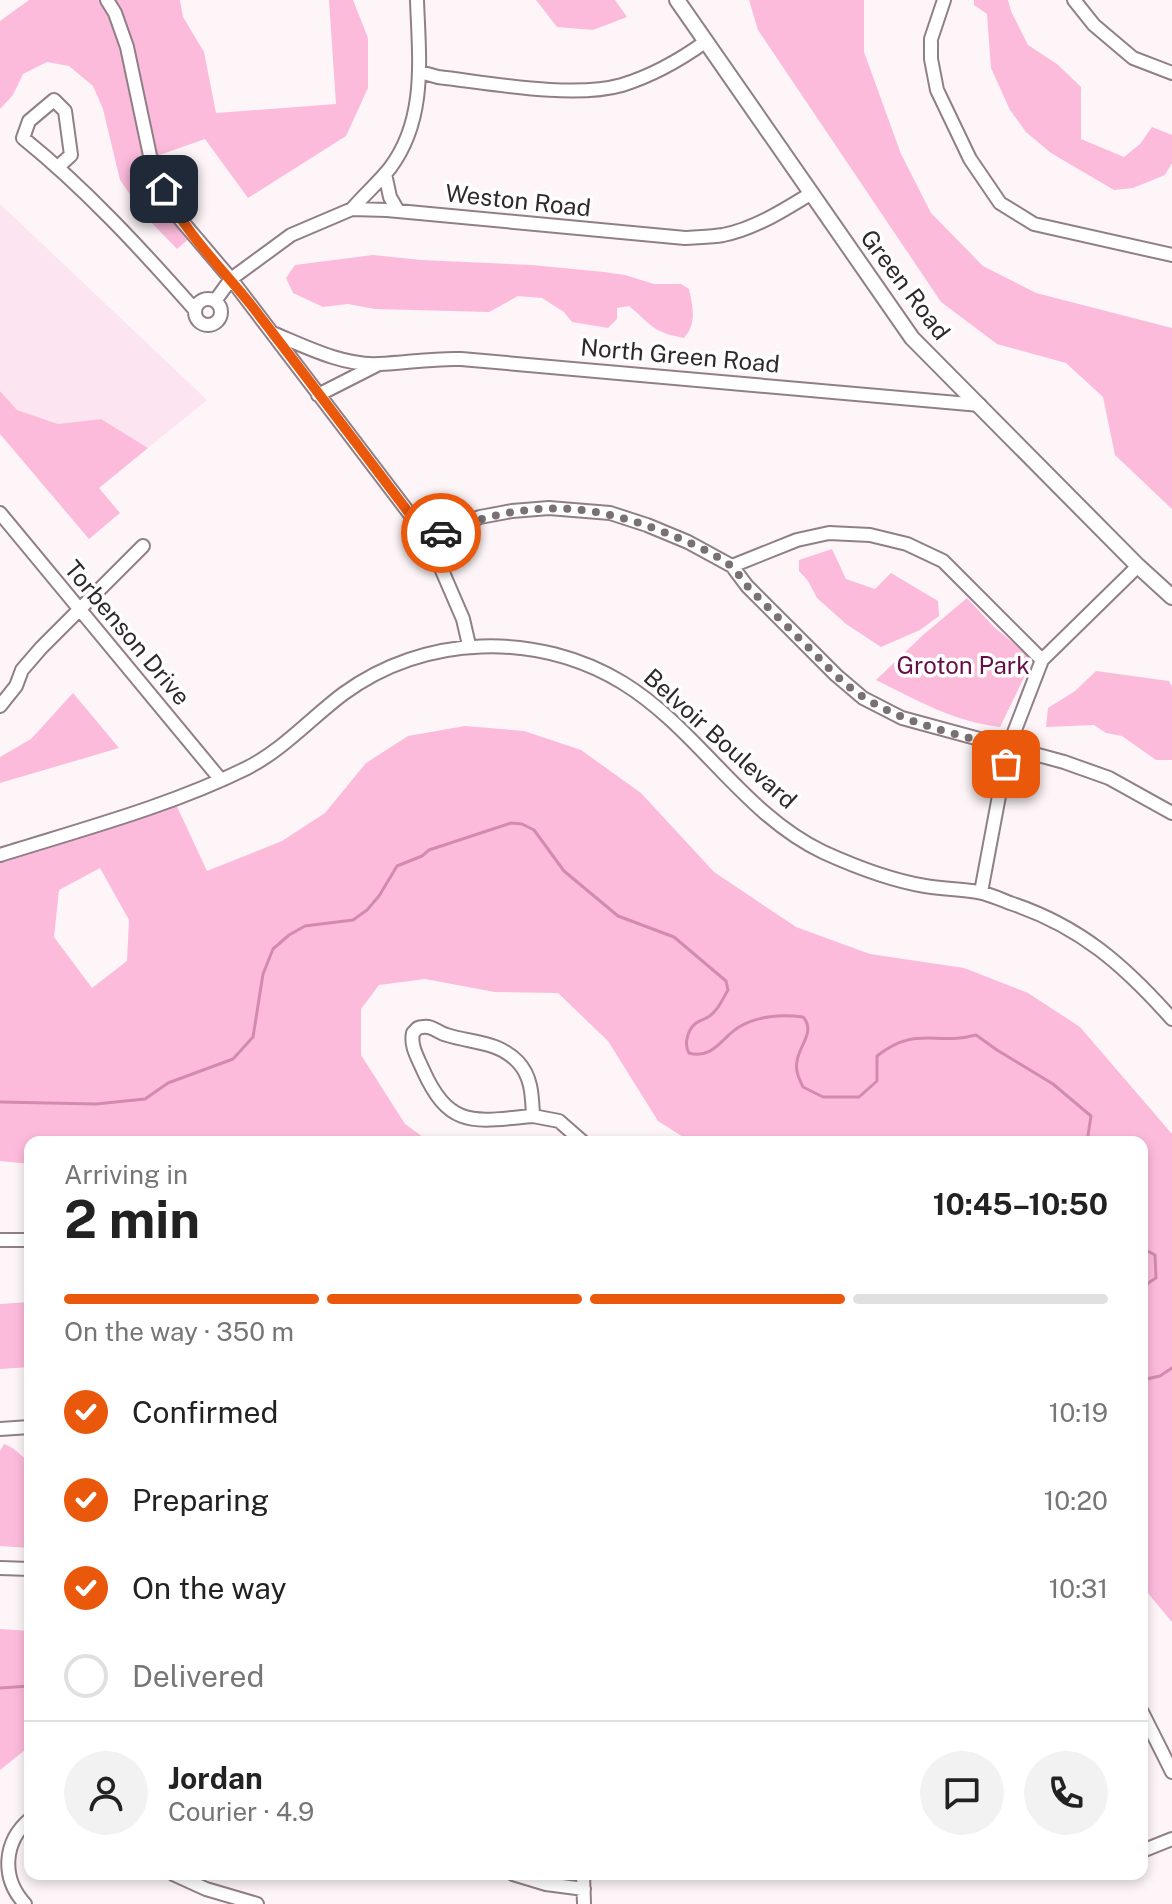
<!DOCTYPE html>
<html lang="en">
<head>
<meta charset="utf-8">
<style>
  body { margin:0; font-family:"Public Sans",sans-serif; background:#f2f2f2; color:#222; height:100vh; display:flex; flex-direction:column; font-size:30px; white-space:nowrap }
  * { box-sizing:border-box; margin:0 }
  p { font-size:26px; color:#767676 }
  .icon { flex:none; width:44px; height:44px; fill:none; stroke:currentColor; stroke-width:2; stroke-linecap:round; stroke-linejoin:round }
  .map { position:relative; flex:1; overflow:hidden }
  .sheet { position:absolute; left:24px; top:1136px; width:1124px; height:744px; display:flex; flex-direction:column; background:#fff; border-radius:16px; box-shadow:0 4px 12px #0003 }
  .sheet>* { flex:none }
  .pin { position:absolute; display:grid; place-items:center; width:68px; height:68px; color:#fff; margin:-34px; border-radius:16px; box-shadow:0 4px 12px #0006 }
  .courier { position:absolute; display:grid; place-items:center; width:80px; height:80px; margin:-40px; border:6px solid #ea580c; border-radius:50%; background:#fff; color:#222; box-shadow:0 2px 10px #0007 }
  .overview em { font-style:normal; font-weight:700 }
  .overview div { display:flex; flex-direction:column-reverse }
  .overview { display:flex; align-items:center; justify-content:space-between; height:136px; padding:0 40px }
  h1 { font-size:52px; font-weight:700; line-height:60px }
  .bar { display:grid; grid-template-columns:repeat(4,1fr); gap:12px 8px; align-content:center; height:96px; padding:0 40px }
  .bar i { height:10px; border-radius:6px; background:#e0e0e0 }
  .bar .selected { background:#ea580c }
  .bar p { grid-column:span 4 }
  .line { display:flex; align-items:center; gap:20px; padding:0 40px; border-top:2px solid #e0e0e0 }
  .line div { flex:1 }
  .round { display:grid; place-items:center; flex:none; width:84px; height:84px; border-radius:42px; background:#f2f2f2 }
  ol { padding:0 40px; list-style:none }
  li { display:flex; align-items:center; gap:24px; height:88px }
  li p { margin-inline-start:auto }
  li .icon { padding:8px; border-radius:50%; background:#ea580c; color:#fff; stroke-width:4 }
  li:last-child { color:#767676 }
  li i { width:44px; height:44px; border:4px solid #e0e0e0; border-radius:50% }
  .map>svg:first-child { display:block }
  .built { fill:#fce5f0 }
  .green { fill:#fdbbdc; fill-rule:evenodd }
  .lines { fill:none; stroke-linecap:round; stroke-linejoin:round }
  .stream { stroke:#d38aaf; stroke-width:3 }
  .minor-casing { stroke:#917f88; stroke-width:16 }
  .major-casing { stroke:#917f88; stroke-width:18 }
  .minor { stroke:#fff; stroke-width:12 }
  .major { stroke:#fff; stroke-width:14 }
  .done { stroke:#787073; stroke-width:8; stroke-dasharray:0 14.4 }
  .route { stroke:#ea580c; stroke-width:10 }
  .labels { text-anchor:middle; stroke-width:7; stroke-linejoin:round; paint-order:stroke }
  .street-label { font-size:24px; fill:#30292c; stroke:#fff }
  .park-label { font-size:24px; fill:#660f46; stroke:#fff }
</style>
</head>
<body>
<div class="map">
<svg width="1172" height="1904" viewBox="0 0 1172 1904">
  <rect width="100%" height="100%" fill="#fdf5f8"/>
  <path class="built" d="M 0,204 L 207,400 L 148,448 L 101,419 L 58,424 L 17,410 L 0,391 Z"/>
  <path class="green" d="M 29,0 L 180,0 L 183,17 L 204,52 L 216,113 L 336,104 L 329,0 L 353,0 L 368,38 L 368,88 L 346,136 L 248,198 L 205,139 L 151,158 L 192,236 L 177,249 L 145,216 L 120,180 L 103,109 L 93,86 L 69,66 L 47,62 L 23,74 L 13,95 L 0,109 L 0,21 Z
    M 536,0 L 615,0 L 627,17 L 593,30 L 557,27 Z
    M 749,0 L 864,0 L 864,52 L 901,154 L 931,213 L 983,266 L 1036,293 L 1172,328 L 1172,509 L 1115,455 L 1103,397 L 1066,363 L 997,344 L 941,302 L 758,30 Z
    M 974,0 L 1008,0 L 1011,11 L 1028,45 L 1057,64 L 1081,87 L 1081,139 L 1124,157 L 1140,144 L 1152,127 L 1172,135 L 1172,163 L 1165,175 L 1133,188 L 1114,190 L 1051,153 L 1026,132 L 1010,110 L 991,68 L 987,14 L 974,5 Z
    M 373,255 L 421,260 L 532,265 L 604,272 L 625,275 L 654,284 L 681,284 L 689,289 C 693,308 697,323 684,338 C 652,332 652,325 629,306 L 617,308 L 617,319 L 608,328 L 572,322 L 564,312 L 542,298 L 518,296 L 489,312 L 375,309 L 348,304 L 323,307 L 293,293 L 286,278 L 295,265 Z
    M 0,391 L 17,410 L 58,424 L 101,419 L 148,448 L 99,488 L 120,513 L 89,539 L 0,434 Z
    M 832,549 L 846,579 L 875,589 L 891,573 L 938,601 L 939,616 L 920,630 L 881,647 L 846,624 L 817,598 L 808,581 L 799,571 L 799,560 Z
    M 967,598 L 994,627 L 1033,659 L 1000,727 C 955,722 916,700 876,680 L 923,635 Z
    M 1096,671 L 1169,681 L 1172,687 L 1172,760 L 1156,760 L 1122,736 L 1106,733 L 1094,725 L 1046,727 L 1048,708 L 1075,691 Z
    M 73,693 L 119,748 L 0,783 L 0,757 L 31,739 Z
    M 465,726 L 524,731 L 581,750 L 641,793 L 714,872 L 796,927 L 870,954 L 964,968 L 1028,993 L 1080,1027 L 1172,1134 L 1172,1622 L 1142,1586 L 1142,1142 L 691,1142 L 658,1121 L 608,1041 L 558,993 L 495,992 L 425,979 L 379,985 L 361,1009 L 361,1055 L 405,1124 L 430,1142 L 30,1142 L 30,1164 L 0,1161 L 0,855 L 173,798 L 207,871 L 282,841 L 325,813 L 366,763 L 408,736 ZM 100,868 L 129,920 L 127,961 L 92,988 L 54,937 L 59,890 Z
    M 30,1302 L 30,1367 L 0,1369 L 0,1304 Z
    M 4,1444 C 15,1447 20,1456 30,1462 L 30,1548 L 0,1546 L 0,1451 Z
    M 0,1629 L 30,1631 L 30,1746 L 0,1770 Z"/>
  <g class="lines">
    <path class="stream" d="M 0,1102 L 96,1104 L 145,1099 L 168,1083 L 233,1059 L 253,1037 L 263,974 L 273,949 L 289,935 L 305,926 L 353,920 L 367,910 L 379,896 L 397,866 L 422,856 L 429,850 L 511,823 L 522,824 L 534,830 L 564,871 L 618,916 L 674,937 L 726,981 L 728,990 C 723,998 720,1007 713,1013 C 708,1019 702,1019 696,1023 C 687,1030 684,1045 689,1053 C 713,1060 722,1037 739,1027 C 757,1016 782,1014 803,1017 C 816,1031 799,1046 797,1061 C 795,1071 799,1078 803,1087 L 823,1097 L 859,1097 L 877,1081 L 877,1056 C 916,1025 935,1046 976,1035 L 997,1050 L 1053,1084 L 1091,1116 L 1087,1142
      M 1142,1248 L 1155,1255 L 1156,1278 L 1142,1287
      M 1142,1380 L 1160,1376 L 1172,1368
      M 0,1688 L 30,1686"/>
    <g class="minor-casing">
      <path id="minor" d="M 107,0 L 115,13 L 127,47 L 152,165 L 175,213 L 231,279 L 428,538 L 463,619 L 469,645
        M 944,0 L 931,39 L 931,59 L 937,90 L 970,159 L 1000,203 L 1034,224 L 1172,255
        M 1074,0 L 1094,25 L 1133,58 L 1172,73
        M 420,72 L 438,77 C 490,83 573,99 622,85 C 651,76 680,60 705,42
        M 58,167 L 71,155 L 65,111 L 54,100 L 29,121 L 23,138 C 86,189 142,250 195,310
        M 385,174 L 390,197 L 398,211
        M 352,209 C 364,195 379,182 390,168 C 427,119 419,58 417,0
        M195 312a13 13 0 1 1 26 0a13 13 0 1 1-26 0Z
        M 215,301 L 231,279 L 291,235 L 352,209 L 387,210 L 685,238 C 697,237 711,237 723,235 C 754,229 784,210 810,194
        M 275,334 C 306,347 344,366 379,364 C 406,363 433,358 461,359 L 980,405
        M 318,395 L 377,365
        M 0,513 L 221,780
        M 428,538 L 480,517 L 512,511 L 549,508 L 610,513 L 647,525 L 688,542 L 732,566 L 747,586 L 836,675 L 863,698 L 902,718 L 1064,762 L 1109,778 L 1172,813
        M 732,566 L 797,540 L 829,533 L 870,535 L 907,544 L 943,561 L 1042,660
        M 0,706 L 16,686 L 22,670 L 41,648 L 143,546
        M 0,855 C 83,829 170,806 247,768 C 284,749 311,718 343,694 C 425,634 537,631 623,683 C 698,729 743,814 823,852 C 856,867 889,880 925,886 C 943,889 961,889 978,892 C 989,894 1000,899 1010,903 C 1080,926 1124,965 1172,1019
        M 981,892 L 1008,748 L 1042,660 L 1138,566
        M 533,1116 C 475,1121 450,1130 423,1070 C 418,1058 410,1046 413,1033 C 417,1029 417,1027 423,1027 C 432,1025 438,1033 447,1035 C 472,1043 498,1041 518,1062 C 532,1077 532,1096 533,1116 L 559,1121 L 583,1142
        M 0,1240 L 30,1240
        M 0,1429 L 30,1427
        M 0,1568 L 30,1569
        M 1142,1712 L 1172,1772
        M 1142,1851 L 1172,1839
        M 173,1874 L 206,1889 L 257,1904
        M 513,1874 L 546,1884 L 584,1889
        M 583,1874 L 584,1904
        M 25,1904 C 1,1878 3,1842 30,1819"/>
    </g>
    <g class="major-casing">
      <path id="major" d="M 677,0 L 912,338 L 1138,566 L 1172,597"/>
    </g>
    <use href="#minor" class="minor"/>
    <use href="#major" class="major"/>
  </g>
  <g class="lines">
    <path class="done" d="M 441,533 C 524,500 588,500 671,535 C 691,543 714,553 731,566 C 738,572 743,582 750,589 C 771,611 793,632 815,654 C 830,669 846,687 865,698 C 908,725 960,735 1008,748 L 1006,764"/>
    <path class="route" d="M 164,189 C 186,235 224,270 255,310 C 313,385 370,462 428,538 L 441,533"/>
  </g>
  <g class="labels">
    <g class="street-label">
      <text transform="translate(518 201) rotate(6)" y="8">Weston Road</text>
      <text transform="translate(905 285) rotate(53)" y="8">Green Road</text>
      <text transform="translate(680 356) rotate(5)" y="8">North Green Road</text>
      <text transform="translate(127 633) rotate(50)" y="8">Torbenson Drive</text>
      <text transform="translate(720 739) rotate(42)" y="8">Belvoir Boulevard</text>
    </g>
    <g class="park-label">
      <text x="963" y="674">Groton Park</text>
    </g>
  </g>
</svg>
<div class="pin" style="left:1006px;top:764px;background:#ea580c"><svg class="icon" aria-label="bag" viewBox="0 0 24 24"><path d="M5 8h14l-1 12H6zM9 8a3 3 0 0 1 6 0"/></svg></div>
<div class="pin" style="left:164px;top:189px;background:#1f2937"><svg class="icon" aria-label="home" viewBox="0 0 24 24"><path d="M3 11l9-7 9 7M6 9v11h12V9"/></svg></div>
<div class="courier" style="left:441px;top:533px"><svg class="icon" aria-label="car" viewBox="0 0 24 24"><path d="M5 17H2v-5l4-1 3-4h7l3 4 3 1v5h-3M9 17h6M6 11h13"/><circle cx="7" cy="17" r="2"/><circle cx="17" cy="17" r="2"/></svg></div>
<section class="sheet">
<div class="overview"><div><h1>2 min</h1><p>Arriving in</p></div><em>10:45–10:50</em></div>
<div class="bar"><i class="selected"></i><i class="selected"></i><i class="selected"></i><i></i><p>On the way · 350 m</p></div>
<ol>
<li><svg class="icon" aria-label="check" viewBox="0 0 24 24"><path d="M5 12l5 5 9-10"/></svg>Confirmed<p>10:19</p></li>
<li><svg class="icon" aria-label="check" viewBox="0 0 24 24"><path d="M5 12l5 5 9-10"/></svg>Preparing<p>10:20</p></li>
<li><svg class="icon" aria-label="check" viewBox="0 0 24 24"><path d="M5 12l5 5 9-10"/></svg>On the way<p>10:31</p></li>
<li><i></i>Delivered</li>
</ol>
<div class="line" style="height:144px"><a class="round"><svg class="icon" aria-label="person" viewBox="0 0 24 24"><circle cx="12" cy="8" r="4"/><path d="M4 21q1-7 8-7t8 7"/></svg></a><div><b>Jordan</b><p>Courier · 4.9</p></div><a class="round"><svg class="icon" aria-label="chat" viewBox="0 0 24 24"><path d="M4 5h16v11H9l-5 4z"/></svg></a><a class="round"><svg class="icon" aria-label="phone" viewBox="0 0 24 24"><path d="M5 4h4l2 5-3 2q2 4 5 5l2-3 5 2v4C11 20 4 13 5 4z"/></svg></a></div>
</section>
</div>
</body>
</html>
